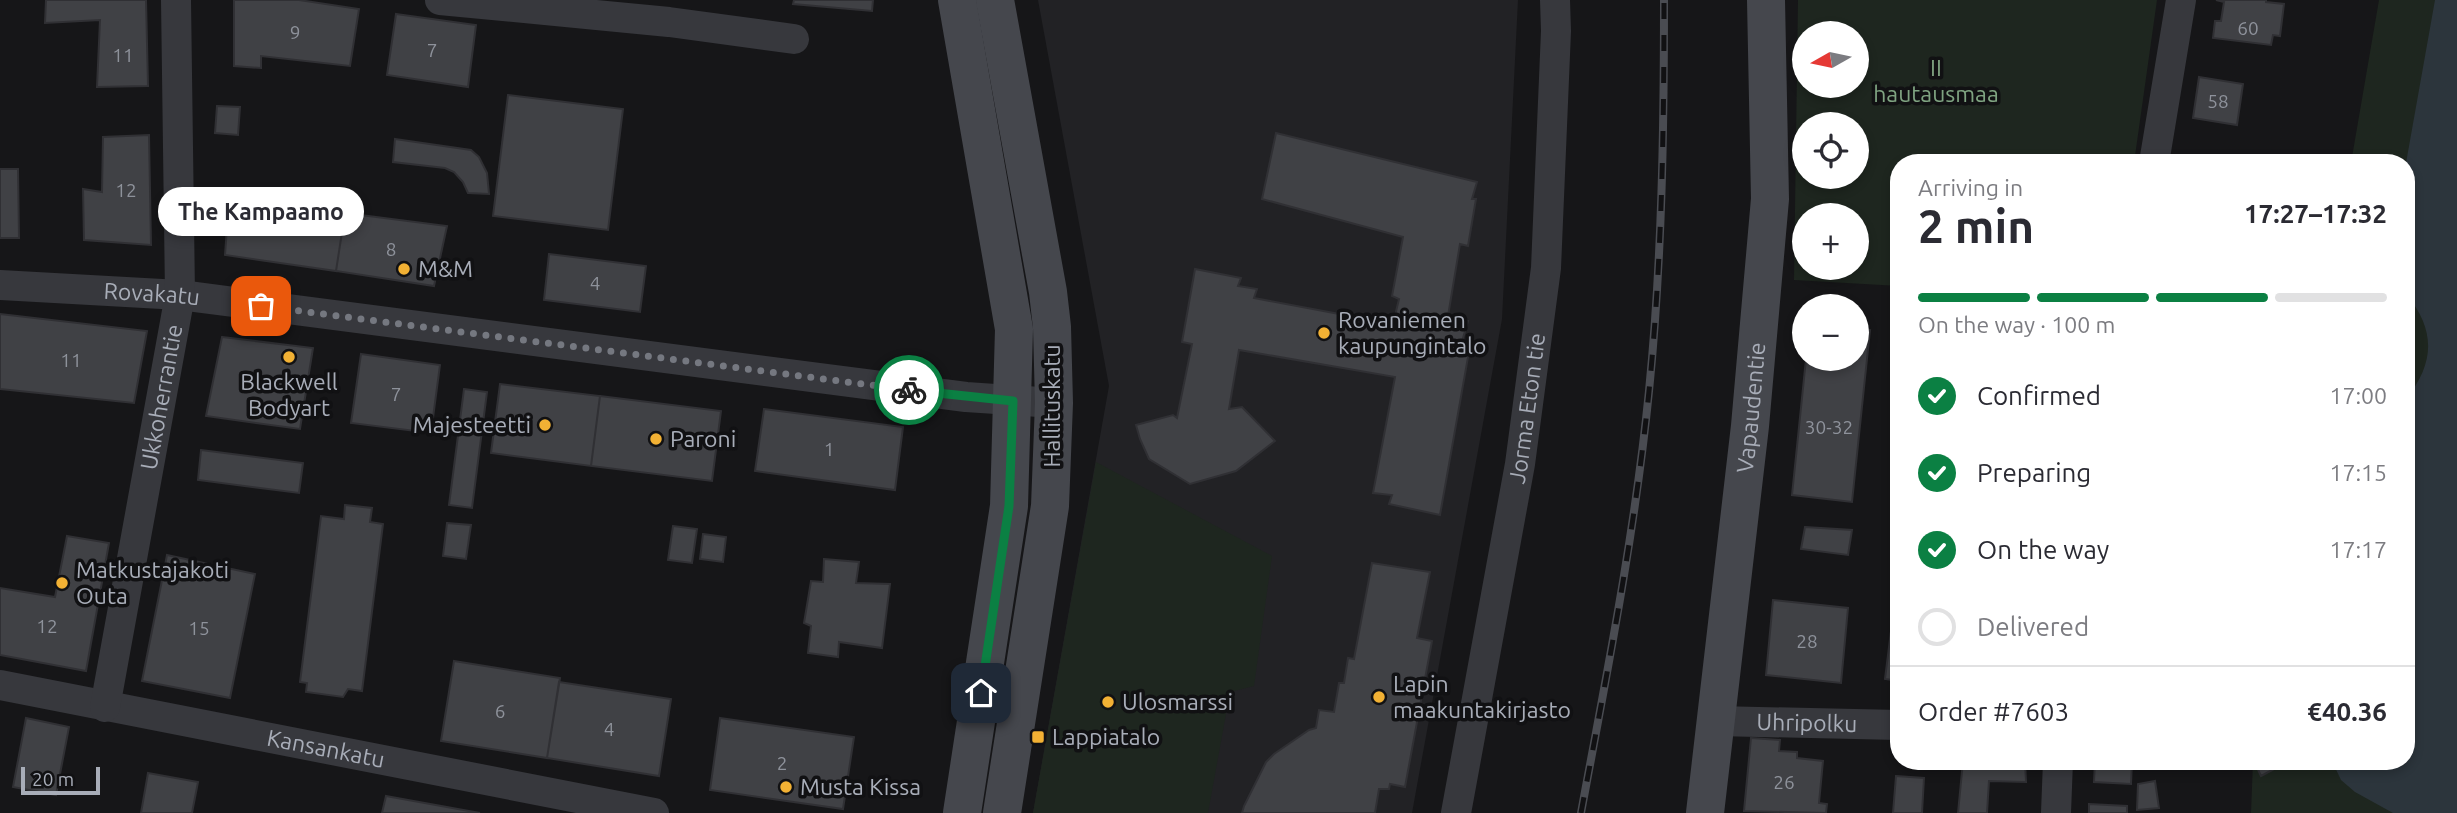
<!DOCTYPE html>
<html lang="en">
<head>
<meta charset="utf-8">
<style>
  body { margin:0; font-family:Ubuntu,sans-serif; background:#f7f7f7; color:#2b2b33; height:100vh; display:flex; flex-direction:column; font-size:26px; white-space:nowrap }
  * { box-sizing:border-box; margin:0 }
  p { font-size:23px; color:#7c7c81 }
  .icon { flex:none; width:38px; height:38px; fill:none; stroke:currentColor; stroke-width:2; stroke-linecap:round; stroke-linejoin:round }
  .map { position:relative; flex:1; overflow:hidden }
  .sheet { position:absolute; left:1890px; top:154px; width:525px; height:616px; display:flex; flex-direction:column; background:#fff; border-radius:28px; box-shadow:0 4px 10px #0003 }
  .sheet>* { flex:none }
  .needle { width:46px; rotate:261deg }
  .controls { position:absolute; left:1792px; top:21px; display:grid; gap:14px }
  .controls a { display:grid; place-items:center; width:77px; height:77px; border-radius:50%; background:#fff; box-shadow:0 4px 10px #0003; font-size:35px }
  .scale { position:absolute; left:21px; bottom:18px; width:79px; box-sizing:border-box; padding-left:7px; border:4px solid #a8adb8; border-top:0; font-size:19px; line-height:24px; white-space:nowrap; color:#a8adb8; -webkit-text-stroke:5px #111113; paint-order:stroke }
  .pin { position:absolute; display:grid; place-items:center; width:60px; height:60px; color:#fff; margin:-30px; border-radius:14px; box-shadow:0 4px 10px #0006 }
  .courier { position:absolute; display:grid; place-items:center; width:70px; height:70px; margin:-35px; border:5px solid #0b8043; border-radius:50%; background:#fff; color:#222; box-shadow:0 2px 9px #0007 }
  .bubble { position:absolute; height:49px; border-radius:24px; background:#fff; box-shadow:0 4px 10px #0003; font-size:23px; font-weight:600; line-height:49px; text-align:center }
  .headline em { font-style:normal; font-weight:600 }
  .headline div { display:flex; flex-direction:column-reverse }
  .headline { display:flex; align-items:center; justify-content:space-between; height:119px; padding:0 28px }
  h1 { font-size:46px; font-weight:600; line-height:52px }
  .bar { display:grid; grid-template-columns:repeat(4,1fr); gap:10px 7px; align-content:center; height:84px; padding:0 28px }
  .bar i { height:9px; border-radius:5px; background:#e1e1e2 }
  .bar .active { background:#0b8043 }
  .bar p { grid-column:span 4 }
  .line { display:flex; align-items:center; gap:18px; padding:0 28px; border-top:2px solid #e1e1e2 }
  .line div { flex:1 }
  ol { padding:0 28px; list-style:none }
  li { display:flex; align-items:center; gap:21px; height:77px }
  li p { margin-inline-start:auto }
  li .icon { padding:7px; border-radius:50%; background:#0b8043; color:#fff; stroke-width:4 }
  li:last-child { color:#7c7c81 }
  li i { width:38px; height:38px; border:4px solid #e1e1e2; border-radius:50% }
  .map>svg:first-child { display:block }
  .built { fill:#222225 }
  .green { fill:#1e261f; fill-rule:evenodd }
  .water { fill:#2c353c }
  .building { fill:#404145; stroke:#303034; stroke-width:2 }
  .lines { fill:none; stroke-linecap:round; stroke-linejoin:round }
  .street { stroke:#37383d; stroke-width:30 }
  .secondary { stroke:#45474d; stroke-width:38 }
  .rail-casing { stroke:#4a4c52; stroke-width:8 }
  .rail { stroke:#111113; stroke-width:5; stroke-dasharray:16; stroke-linecap:butt }
  .done { stroke:#757880; stroke-width:7; stroke-dasharray:0 12.6 }
  .route { stroke:#0b8043; stroke-width:9 }
  .poi-dot { fill:#f2b134; stroke:#111113; stroke-width:2.5 }
  .labels { text-anchor:middle; stroke-width:7; stroke-linejoin:round; paint-order:stroke }
  .number-label { font-size:19px; fill:#8e929b }
  .park-label { font-size:23px; fill:#7fa381; stroke:#111113 }
  .poi-label { font-size:23px; fill:#a8adb8; stroke:#111113; text-anchor:start }
  .street-label { font-size:23px; fill:#a8adb8; stroke:#111113 }
</style>
</head>
<body>
<div class="map">
<svg width="2457" height="813" viewBox="0 0 2457 813">
  <rect width="100%" height="100%" fill="#161618"/>
  <path class="built" d="M 1038,0 L 1518,0 L 1502,319 L 1412,813 L 1033,813 L 1109,386 Z"/>
  <path class="green" d="M 1798,0 L 2157,0 L 2134,163 L 1899,163 L 1899,286 L 1794,280 ZM 1804,33 L 1857,33 L 1857,86 L 1804,86 ZM 1804,124 L 1857,124 L 1857,177 L 1804,177 ZM 1857,215 L 1857,268 L 1804,268 L 1804,215 Z
    M 2379,0 L 2457,0 L 2457,813 L 2251,813 L 2253,761 L 2406,761 L 2406,163 L 2351,163 Z
    M 1096,462 L 1272,556 L 1254,686 L 1230,692 L 1208,813 L 1033,813 Z"/>
  <path class="water" d="M 2435,0 L 2457,0 L 2457,813 L 2393,813 L 2355,792 L 2341,780 L 2332,761 L 2406,761 L 2406,399 C 2435,363 2436,330 2406,294 L 2406,163 Z"/>
  <path class="building" d="M 46,0 L 146,0 L 148,86 L 97,87 L 100,20 L 45,23 Z
    M 234,0 L 299,0 L 359,9 L 350,66 L 261,56 L 261,68 L 234,66 Z
    M 794,0 L 873,0 L 872,11 L 793,4 Z
    M 2216,0 L 2266,0 L 2266,2 L 2284,4 L 2280,36 L 2273,35 L 2271,45 L 2213,38 L 2215,21 L 2221,21 L 2224,2 Z
    M 396,14 L 476,25 L 468,87 L 387,75 Z
    M 2199,77 L 2243,84 L 2237,125 L 2193,118 Z
    M 508,95 L 623,109 L 608,230 L 493,216 Z
    M 217,106 L 240,107 L 238,135 L 215,133 Z
    M 1276,133 L 1477,182 L 1472,199 L 1476,199 L 1468,246 L 1460,244 L 1448,316 L 1468,321 L 1461,345 L 1470,346 L 1440,515 L 1389,504 L 1392,495 L 1373,493 L 1395,377 L 1239,350 L 1229,409 L 1242,407 L 1275,441 L 1236,471 L 1190,484 L 1149,459 L 1140,439 L 1136,425 L 1173,415 L 1177,418 L 1192,344 L 1182,342 L 1195,269 L 1241,278 L 1238,286 L 1257,289 L 1254,298 L 1393,324 L 1399,299 L 1392,296 L 1403,237 L 1262,199 Z
    M 149,135 L 151,245 L 84,240 L 83,189 L 102,192 L 103,137 Z
    M 395,139 L 471,150 L 479,157 L 487,173 L 489,194 L 468,193 L 463,182 L 454,172 L 445,168 L 393,162 Z
    M 0,169 L 18,169 L 19,238 L 0,238 Z
    M 229,199 L 345,213 L 336,271 L 225,255 Z
    M 345,213 L 447,226 L 434,286 L 336,271 Z
    M 549,254 L 646,266 L 640,312 L 544,300 Z
    M 0,314 L 147,331 L 134,403 L 0,389 Z
    M 1857,328 L 1870,330 L 1852,502 L 1792,495 L 1806,359 L 1857,359 Z
    M 222,337 L 313,348 L 300,429 L 206,416 Z
    M 361,354 L 440,365 L 431,433 L 351,423 Z
    M 500,384 L 600,396 L 591,466 L 491,453 Z
    M 464,389 L 487,392 L 472,508 L 449,505 Z
    M 600,396 L 721,411 L 712,481 L 591,466 Z
    M 764,409 L 903,427 L 895,490 L 755,471 Z
    M 201,450 L 303,463 L 299,493 L 198,480 Z
    M 345,505 L 372,508 L 370,522 L 383,524 L 362,691 L 348,689 L 343,697 L 306,692 L 307,683 L 300,682 L 321,516 L 344,519 Z
    M 447,523 L 471,525 L 466,559 L 443,556 Z
    M 673,526 L 697,529 L 692,563 L 668,560 Z
    M 1805,527 L 1852,530 L 1848,555 L 1801,549 Z
    M 703,534 L 726,537 L 723,562 L 700,559 Z
    M 67,536 L 109,543 L 86,671 L 0,655 L 0,588 L 55,597 Z
    M 167,555 L 255,574 L 230,698 L 142,681 Z
    M 824,559 L 859,562 L 856,583 L 890,584 L 882,648 L 839,642 L 838,657 L 808,653 L 811,626 L 804,623 L 811,581 L 823,582 Z
    M 1372,563 L 1430,572 L 1417,638 L 1432,641 L 1405,787 L 1390,784 L 1389,789 L 1379,789 L 1375,813 L 1242,813 L 1244,806 L 1266,762 L 1274,754 L 1309,730 L 1316,728 L 1319,710 L 1334,712 L 1339,683 L 1344,683 L 1348,658 L 1354,659 Z
    M 1773,600 L 1848,608 L 1841,683 L 1766,675 Z
    M 1891,631 L 1899,632 L 1899,681 L 1885,679 Z
    M 454,661 L 560,678 L 547,758 L 441,741 Z
    M 559,682 L 671,699 L 659,776 L 547,758 Z
    M 26,718 L 69,727 L 56,795 L 13,787 Z
    M 720,718 L 854,737 L 843,809 L 710,790 Z
    M 1751,738 L 1780,740 L 1779,751 L 1797,752 L 1797,758 L 1823,761 L 1819,803 L 1827,804 L 1826,813 L 1744,811 Z
    M 1963,761 L 2025,761 L 2026,782 L 1989,781 L 1987,813 L 1958,813 Z
    M 2095,761 L 2132,761 L 2131,784 L 2094,782 Z
    M 2254,761 L 2273,761 L 2276,768 L 2261,776 Z
    M 148,773 L 198,782 L 192,813 L 141,813 Z
    M 1896,776 L 1924,778 L 1922,813 L 1893,813 Z
    M 2155,781 L 2159,808 L 2137,810 L 2138,784 Z
    M 386,796 L 480,813 L 382,813 Z
    M 2089,804 L 2127,806 L 2127,813 L 2089,813 Z"/>
  <g class="lines">
    <g class="street">
      <path d="M 440,0 L 669,22 L 794,39"/>
      <path d="M 2154,163 L 2181,0"/>
      <path id="s1" d="M 0,285 L 180,295 L 966,397 L 1054,403"/>
      <path id="s2" d="M 0,685 L 654,813"/>
      <path id="s3" d="M 105,707 L 180,295 L 176,0"/>
      <path id="s4" d="M 1716,721 L 1899,725"/>
      <path id="s5" d="M 1456,813 L 1520,464 L 1546,268 L 1556,31 L 1555,0"/>
      <path d="M 2056,813 L 2058,761"/>
    </g>
    <g class="secondary">
      <path d="M 957,0 L 1014,329 L 1009,506 L 962,813"/>
      <path d="M 995,0 L 1048,292 L 1052,327 L 1054,403 L 1050,506 L 1002,813"/>
      <path id="s6" d="M 1705,813 L 1750,426 L 1770,199 L 1766,0"/>
    </g>
    <g class="rail-casing">
      <path id="rail" d="M 1581,813 C 1607,673 1635,532 1649,391 C 1662,261 1664,130 1664,0"/>
    </g>
    <use href="#rail" class="rail"/>
  </g>
  <g class="lines">
    <path class="done" d="M 261,306 L 909,390"/>
    <path class="route" d="M 909,390 L 1013,401 L 1009,506 L 981,693"/>
  </g>
  <g class="poi-dot">
    <circle cx="404" cy="269" r="7"/>
    <circle cx="1324" cy="333" r="7"/>
    <circle cx="289" cy="357" r="7"/>
    <circle cx="545" cy="425" r="7"/>
    <circle cx="656" cy="439" r="7"/>
    <circle cx="62" cy="583" r="7"/>
    <circle cx="1379" cy="697" r="7"/>
    <circle cx="1108" cy="702" r="7"/>
    <rect x="1031" y="730" width="14" height="14" rx="3.5"/>
    <circle cx="786" cy="787" r="7"/>
  </g>
  <g class="labels">
    <g class="number-label">
      <text x="2248" y="35">60</text>
      <text x="295" y="39">9</text>
      <text x="432" y="57">7</text>
      <text x="123" y="62">11</text>
      <text x="2218" y="108">58</text>
      <text x="126" y="197">12</text>
      <text x="391" y="256">8</text>
      <text x="595" y="290">4</text>
      <text x="71" y="367">11</text>
      <text x="396" y="401">7</text>
      <text x="1829" y="434">30-32</text>
      <text x="829" y="456">1</text>
      <text x="47" y="633">12</text>
      <text x="199" y="635">15</text>
      <text x="1807" y="648">28</text>
      <text x="500" y="718">6</text>
      <text x="609" y="736">4</text>
      <text x="782" y="770">2</text>
      <text x="1784" y="789">26</text>
    </g>
    <g class="park-label">
      <text x="1936" y="76">II<tspan x="1936" dy="26">hautausmaa</tspan></text>
    </g>
    <g class="poi-label">
      <text x="418" y="277">M&amp;M</text>
      <text x="1338" y="328">Rovaniemen<tspan x="1338" dy="26">kaupungintalo</tspan></text>
      <text x="289" y="390" text-anchor="middle">Blackwell<tspan x="289" dy="26">Bodyart</tspan></text>
      <text x="531" y="433" text-anchor="end">Majesteetti</text>
      <text x="670" y="447">Paroni</text>
      <text x="76" y="578">Matkustajakoti<tspan x="76" dy="26">Outa</tspan></text>
      <text x="1393" y="692">Lapin<tspan x="1393" dy="26">maakuntakirjasto</tspan></text>
      <text x="1122" y="710">Ulosmarssi</text>
      <text x="1052" y="745">Lappiatalo</text>
      <text x="800" y="795">Musta Kissa</text>
    </g>
    <g class="street-label">
      <text dy="8" stroke="none"><textPath href="#s1" startOffset="152">Rovakatu</textPath></text>
      <text dy="8" stroke="none"><textPath href="#s3" startOffset="315">Ukkoherrantie</textPath></text>
      <text transform="translate(1052 406) rotate(-90)" y="8">Hallituskatu</text>
      <text dy="8" stroke="none"><textPath href="#s6" startOffset="408">Vapaudentie</textPath></text>
      <text dy="8" stroke="none"><textPath href="#s5" startOffset="411">Jorma Eton tie</textPath></text>
      <text dy="8" stroke="none"><textPath href="#s4" startOffset="91">Uhripolku</textPath></text>
      <text dy="8" stroke="none"><textPath href="#s2" startOffset="332">Kansankatu</textPath></text>
    </g>
  </g>
</svg>
<div class="controls">
<a><svg class="needle" viewBox="-14 -14 28 28"><path d="M0-13l5 13h-10z" fill="#e53935"/><path d="M0 13l5-13h-10z" fill="#7c7c81"/></svg></a>
<a><svg class="icon" aria-label="locate" viewBox="0 0 24 24"><circle cx="12" cy="12" r="6"/><path d="M12 2v4M12 18v4M2 12h4M18 12h4"/></svg></a>
<a>+</a>
<a>−</a>
</div>
<div class="scale">20 m</div>
<div class="pin" style="left:261px;top:306px;background:#ea580c"><svg class="icon" aria-label="bag" viewBox="0 0 24 24"><path d="M5 8h14l-1 12H6zM9 8a3 3 0 0 1 6 0"/></svg></div>
<div class="pin" style="left:981px;top:693px;background:#1f2937"><svg class="icon" aria-label="home" viewBox="0 0 24 24"><path d="M3 11l9-7 9 7M6 9v11h12V9"/></svg></div>
<div class="courier" style="left:909px;top:390px"><svg class="icon" aria-label="bike" viewBox="0 0 24 24"><circle cx="6" cy="16" r="4"/><circle cx="18" cy="16" r="4"/><path d="M6 16l4-8h5l3 8M10 8l3 8H6M13 5h3"/></svg></div>
<div class="bubble" style="left:158px;top:187px;width:206px">The Kampaamo</div>
<section class="sheet">
<div class="headline"><div><h1>2 min</h1><p>Arriving in</p></div><em>17:27–17:32</em></div>
<div class="bar"><i class="active"></i><i class="active"></i><i class="active"></i><i></i><p>On the way · 100 m</p></div>
<ol>
<li><svg class="icon" aria-label="check" viewBox="0 0 24 24"><path d="M5 12l5 5 9-10"/></svg>Confirmed<p>17:00</p></li>
<li><svg class="icon" aria-label="check" viewBox="0 0 24 24"><path d="M5 12l5 5 9-10"/></svg>Preparing<p>17:15</p></li>
<li><svg class="icon" aria-label="check" viewBox="0 0 24 24"><path d="M5 12l5 5 9-10"/></svg>On the way<p>17:17</p></li>
<li><i></i>Delivered</li>
</ol>
<div class="line" style="height:91px"><div>Order #7603</div><b>€40.36</b></div>
</section>
</div>
</body>
</html>
